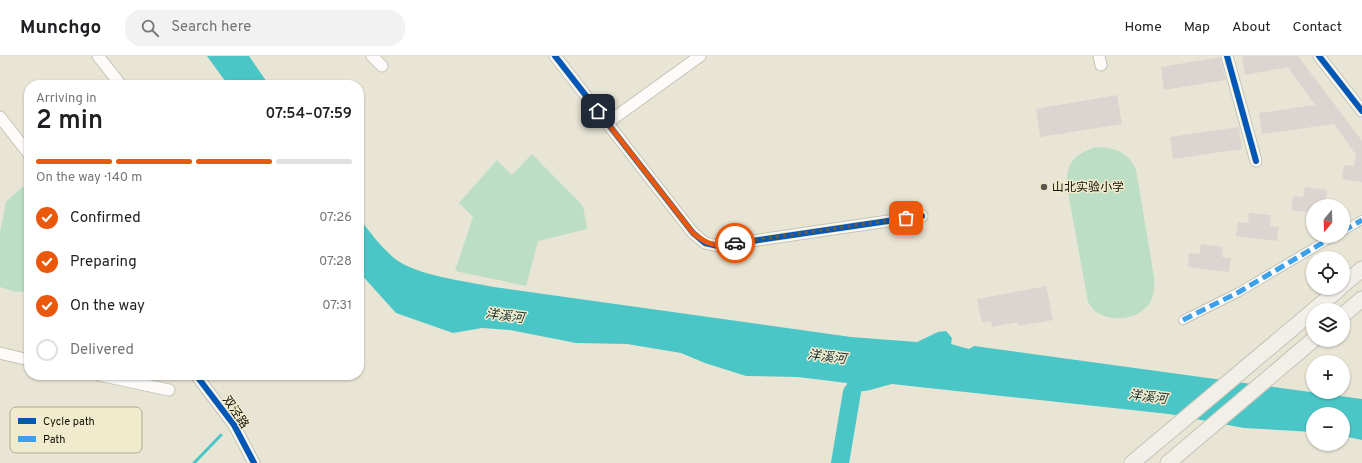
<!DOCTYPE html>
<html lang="en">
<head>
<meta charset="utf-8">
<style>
  body { margin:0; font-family:Overpass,"Noto Sans SC",sans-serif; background:#f2f2f2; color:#202124; height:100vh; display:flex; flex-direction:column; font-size:15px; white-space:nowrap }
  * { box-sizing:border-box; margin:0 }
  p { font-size:13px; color:#757577 }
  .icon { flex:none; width:22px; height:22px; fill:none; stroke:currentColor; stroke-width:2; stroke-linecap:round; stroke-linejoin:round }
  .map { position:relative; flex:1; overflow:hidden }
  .drawer { position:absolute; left:24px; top:24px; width:340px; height:300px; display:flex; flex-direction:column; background:#fff; border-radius:16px; box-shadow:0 1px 3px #0004 }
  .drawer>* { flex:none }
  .needle { width:26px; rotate:199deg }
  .tools { position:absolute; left:1306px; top:143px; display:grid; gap:8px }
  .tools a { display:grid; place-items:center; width:44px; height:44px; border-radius:50%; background:#fff; box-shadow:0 1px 3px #0004; font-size:20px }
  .pin { position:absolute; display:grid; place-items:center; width:34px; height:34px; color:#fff; margin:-17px; border-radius:8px; box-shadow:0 2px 6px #0006 }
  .courier { position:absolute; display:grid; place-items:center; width:40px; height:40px; margin:-20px; border:3px solid #ea580c; border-radius:50%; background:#fff; color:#222; box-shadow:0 1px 5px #0007 }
  .summary em { font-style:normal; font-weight:600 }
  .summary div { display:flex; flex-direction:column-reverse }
  .summary { display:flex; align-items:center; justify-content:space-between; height:68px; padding:0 12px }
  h1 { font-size:26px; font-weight:600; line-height:30px }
  .bar { display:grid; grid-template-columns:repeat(4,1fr); gap:6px 4px; align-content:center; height:48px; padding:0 12px }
  .bar i { height:5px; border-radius:3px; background:#e0e0e0 }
  .bar .active { background:#ea580c }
  .bar p { grid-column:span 4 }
  ol { padding:0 12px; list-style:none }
  li { display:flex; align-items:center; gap:12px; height:44px }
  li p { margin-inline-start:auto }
  li .icon { padding:4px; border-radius:50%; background:#ea580c; color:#fff; stroke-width:4 }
  li:last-child { color:#757577 }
  li i { width:22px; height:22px; border:2px solid #e0e0e0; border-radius:50% }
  header { display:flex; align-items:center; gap:24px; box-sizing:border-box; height:56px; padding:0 20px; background:#fff; border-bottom:1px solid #e0e0e0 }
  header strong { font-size:19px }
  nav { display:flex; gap:22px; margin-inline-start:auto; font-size:14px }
  .search { width:280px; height:36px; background:#f2f2f2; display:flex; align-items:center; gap:10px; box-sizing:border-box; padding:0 14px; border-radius:16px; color:#757577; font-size:15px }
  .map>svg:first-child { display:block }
  .green { fill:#bbdec4 }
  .water { fill:#4bc6c7 }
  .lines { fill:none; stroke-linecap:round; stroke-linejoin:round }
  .stream { stroke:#4bc6c7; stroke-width:3 }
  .river { stroke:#4bc6c7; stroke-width:18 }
  .building { fill:#dbd4d0 }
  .pedestrian-casing { stroke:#c5c3b6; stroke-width:10 }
  .minor-casing { stroke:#c5c3b6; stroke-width:13 }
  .secondary-casing { stroke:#c5c3b6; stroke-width:17 }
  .pedestrian { stroke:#fcfbf9; stroke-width:8 }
  .minor { stroke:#fcfbf9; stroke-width:11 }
  .secondary { stroke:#f2efe9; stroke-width:15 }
  .quiet { stroke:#3da1e9; stroke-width:5; stroke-dasharray:10 5; stroke-linecap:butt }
  .cycleway-casing { stroke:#f0ebcd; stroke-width:8 }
  .cycleway { stroke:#0057b8; stroke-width:6 }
  .done { stroke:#5c5a4e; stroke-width:4; stroke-dasharray:0 7.2 }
  .route { stroke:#ea580c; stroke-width:5 }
  .poi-dot { fill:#5c5a4e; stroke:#f0ebcd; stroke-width:1.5 }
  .labels { text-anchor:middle; stroke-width:3; stroke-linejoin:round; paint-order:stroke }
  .poi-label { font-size:12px; fill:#110f05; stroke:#f0ebcd; text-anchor:start }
  .street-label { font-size:12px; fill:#110f05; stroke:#f0ebcd }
  .water-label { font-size:13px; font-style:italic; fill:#162e30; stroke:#f0ebcd }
  .key { fill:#f0ebcd; stroke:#ada991; stroke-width:1 }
  .key-label { font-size:11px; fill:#110f05 }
</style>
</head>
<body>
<header>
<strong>Munchgo</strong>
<div class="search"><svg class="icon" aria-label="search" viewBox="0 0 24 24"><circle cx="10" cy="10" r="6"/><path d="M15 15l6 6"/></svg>Search here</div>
<nav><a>Home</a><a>Map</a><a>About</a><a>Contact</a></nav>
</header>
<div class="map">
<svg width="1362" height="407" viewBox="0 0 1362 407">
  <rect width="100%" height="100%" fill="#e8e5d5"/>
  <path class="green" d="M 1096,91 C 1115,92 1128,95 1136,114 L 1154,221 C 1154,225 1155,230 1154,234 C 1152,260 1118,269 1098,257 C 1094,255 1091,250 1088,246 L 1067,131 C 1066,107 1073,99 1096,91 Z
    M 532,98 L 583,150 L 587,173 L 538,185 L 526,230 L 455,215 L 473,161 L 459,147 L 497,104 L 512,119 Z
    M 22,131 L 29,134 L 29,235 L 16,236 L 0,231 L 0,177 L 6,146 Z"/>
  <path class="water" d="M 207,0 L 249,0 L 269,29 L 228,29 Z
    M 359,162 C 370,176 380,190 394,202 C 416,220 466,225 494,231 L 851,281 L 917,286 L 938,276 L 946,275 L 952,282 L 951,288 L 969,293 L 974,290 L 1362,343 L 1362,384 L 1343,380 L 1343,358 L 1313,358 L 1313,376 L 1244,372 L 1169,358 L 892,328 C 879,331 859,340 847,333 L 847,327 L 798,321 L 746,320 L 705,307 L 681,297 L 627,288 L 576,287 L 510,274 L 482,272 L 453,277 L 396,257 L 359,216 Z"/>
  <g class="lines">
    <path class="stream" d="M 194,407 L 221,379"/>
    <path class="river" d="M 840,407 L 852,336"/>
  </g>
  <path class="building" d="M 1242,0 L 1298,0 L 1362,85 L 1362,126 L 1342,123 L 1344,109 L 1354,110 L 1356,99 L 1334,68 L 1262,78 L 1259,57 L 1315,49 L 1288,11 L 1245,19 Z
    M 1220,1 L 1226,24 L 1164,34 L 1161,11 Z
    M 1117,39 L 1122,68 L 1040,81 L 1036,53 Z
    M 1239,71 L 1242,93 L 1173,103 L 1170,81 Z
    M 1305,131 L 1327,134 L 1325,150 L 1313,150 L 1313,157 L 1291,154 L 1293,140 L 1303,141 Z
    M 1249,157 L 1271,159 L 1270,170 L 1279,171 L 1277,185 L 1236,180 L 1238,166 L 1248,167 Z
    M 1201,188 L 1223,191 L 1222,201 L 1231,202 L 1229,216 L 1188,211 L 1189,197 L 1200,198 Z
    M 1046,230 L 1053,264 L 1018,270 L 1018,266 L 992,271 L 991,265 L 982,266 L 977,243 Z"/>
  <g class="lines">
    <g class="pedestrian-casing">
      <path id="pedestrian" d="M 1343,175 L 1362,164
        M 1183,264 L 1239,236 L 1334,180"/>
    </g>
    <g class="minor-casing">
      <path id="minor" d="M 98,0 L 121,29
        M 372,0 L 382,10
        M 555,0 L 693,177 L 705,187 L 718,190 L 922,160
        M 1099,0 L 1101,9
        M 1227,0 L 1256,105
        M 1319,0 L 1362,55
        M 0,61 L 29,98
        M 607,67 L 700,0
        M 0,297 L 29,304
        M 99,319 L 169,334
        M 196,319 L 234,369 L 254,407"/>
    </g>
    <g class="secondary-casing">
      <path id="secondary" d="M 1343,229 L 1362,213
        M 1314,254 L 1340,232
        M 1343,259 L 1362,243
        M 1132,407 L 1313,255
        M 1168,407 L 1313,284"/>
    </g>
    <use href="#pedestrian" class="pedestrian"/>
    <use href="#minor" class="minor"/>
    <use href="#secondary" class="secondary"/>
    <path class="quiet" d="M 1343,175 L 1362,164
      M 1183,264 L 1239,236 L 1334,180"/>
    <g class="cycleway-casing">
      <path id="cycleway" d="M 555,0 L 693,177 L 705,187 L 718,190 L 922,160
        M 1227,0 L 1256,105
        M 1319,0 L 1362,55
        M 196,319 L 234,369 L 254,407"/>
    </g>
    <use href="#cycleway" class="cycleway"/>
  </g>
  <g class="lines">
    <path class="done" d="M 735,187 L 906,162"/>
    <path class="route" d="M 598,55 L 693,177 C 709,190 716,191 735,187"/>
  </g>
  <circle class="poi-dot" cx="1044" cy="131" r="4"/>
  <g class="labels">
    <g class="poi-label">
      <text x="1052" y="135">山北实验小学</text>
    </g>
    <g class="street-label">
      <text transform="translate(236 356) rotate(56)" y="4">双泾路</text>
    </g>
    <g class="water-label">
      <text transform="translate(505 259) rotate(7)" y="5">洋溪河</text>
      <text transform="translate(827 300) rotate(7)" y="5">洋溪河</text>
      <text transform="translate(1148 340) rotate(7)" y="5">洋溪河</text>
    </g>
  </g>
  <rect x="10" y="351" width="132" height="46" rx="6" class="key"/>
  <rect x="18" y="362" width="18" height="6" fill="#0057b8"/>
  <rect x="18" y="380" width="18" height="6" fill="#3da1e9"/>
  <g class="key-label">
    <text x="43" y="369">Cycle path</text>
    <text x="43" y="387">Path</text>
  </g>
</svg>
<div class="tools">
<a><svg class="needle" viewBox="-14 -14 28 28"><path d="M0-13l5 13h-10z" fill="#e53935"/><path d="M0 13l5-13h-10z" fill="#757577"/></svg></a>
<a><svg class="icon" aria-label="locate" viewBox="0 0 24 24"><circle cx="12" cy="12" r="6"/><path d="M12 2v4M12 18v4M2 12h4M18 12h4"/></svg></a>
<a><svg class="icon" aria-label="layers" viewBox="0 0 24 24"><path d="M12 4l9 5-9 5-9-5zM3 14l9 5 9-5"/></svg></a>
<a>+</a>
<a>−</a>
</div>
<div class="pin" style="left:906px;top:162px;background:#ea580c"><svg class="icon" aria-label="bag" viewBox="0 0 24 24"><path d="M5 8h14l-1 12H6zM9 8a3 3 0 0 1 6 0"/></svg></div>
<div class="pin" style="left:598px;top:55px;background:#1f2937"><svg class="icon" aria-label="home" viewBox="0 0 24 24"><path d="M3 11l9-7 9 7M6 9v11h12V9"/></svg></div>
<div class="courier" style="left:735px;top:187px"><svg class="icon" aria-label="car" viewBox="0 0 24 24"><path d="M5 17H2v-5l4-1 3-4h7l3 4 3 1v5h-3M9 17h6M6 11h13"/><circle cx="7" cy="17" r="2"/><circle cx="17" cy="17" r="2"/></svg></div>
<section class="drawer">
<div class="summary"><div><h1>2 min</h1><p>Arriving in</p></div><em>07:54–07:59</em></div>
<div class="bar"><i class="active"></i><i class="active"></i><i class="active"></i><i></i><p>On the way · 140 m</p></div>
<ol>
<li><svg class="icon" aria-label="check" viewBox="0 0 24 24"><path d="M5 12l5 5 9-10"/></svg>Confirmed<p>07:26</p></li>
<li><svg class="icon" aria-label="check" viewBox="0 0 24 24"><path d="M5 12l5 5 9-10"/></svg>Preparing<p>07:28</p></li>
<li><svg class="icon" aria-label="check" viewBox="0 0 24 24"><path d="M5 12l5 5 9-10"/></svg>On the way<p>07:31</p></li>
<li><i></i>Delivered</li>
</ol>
</section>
</div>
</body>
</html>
